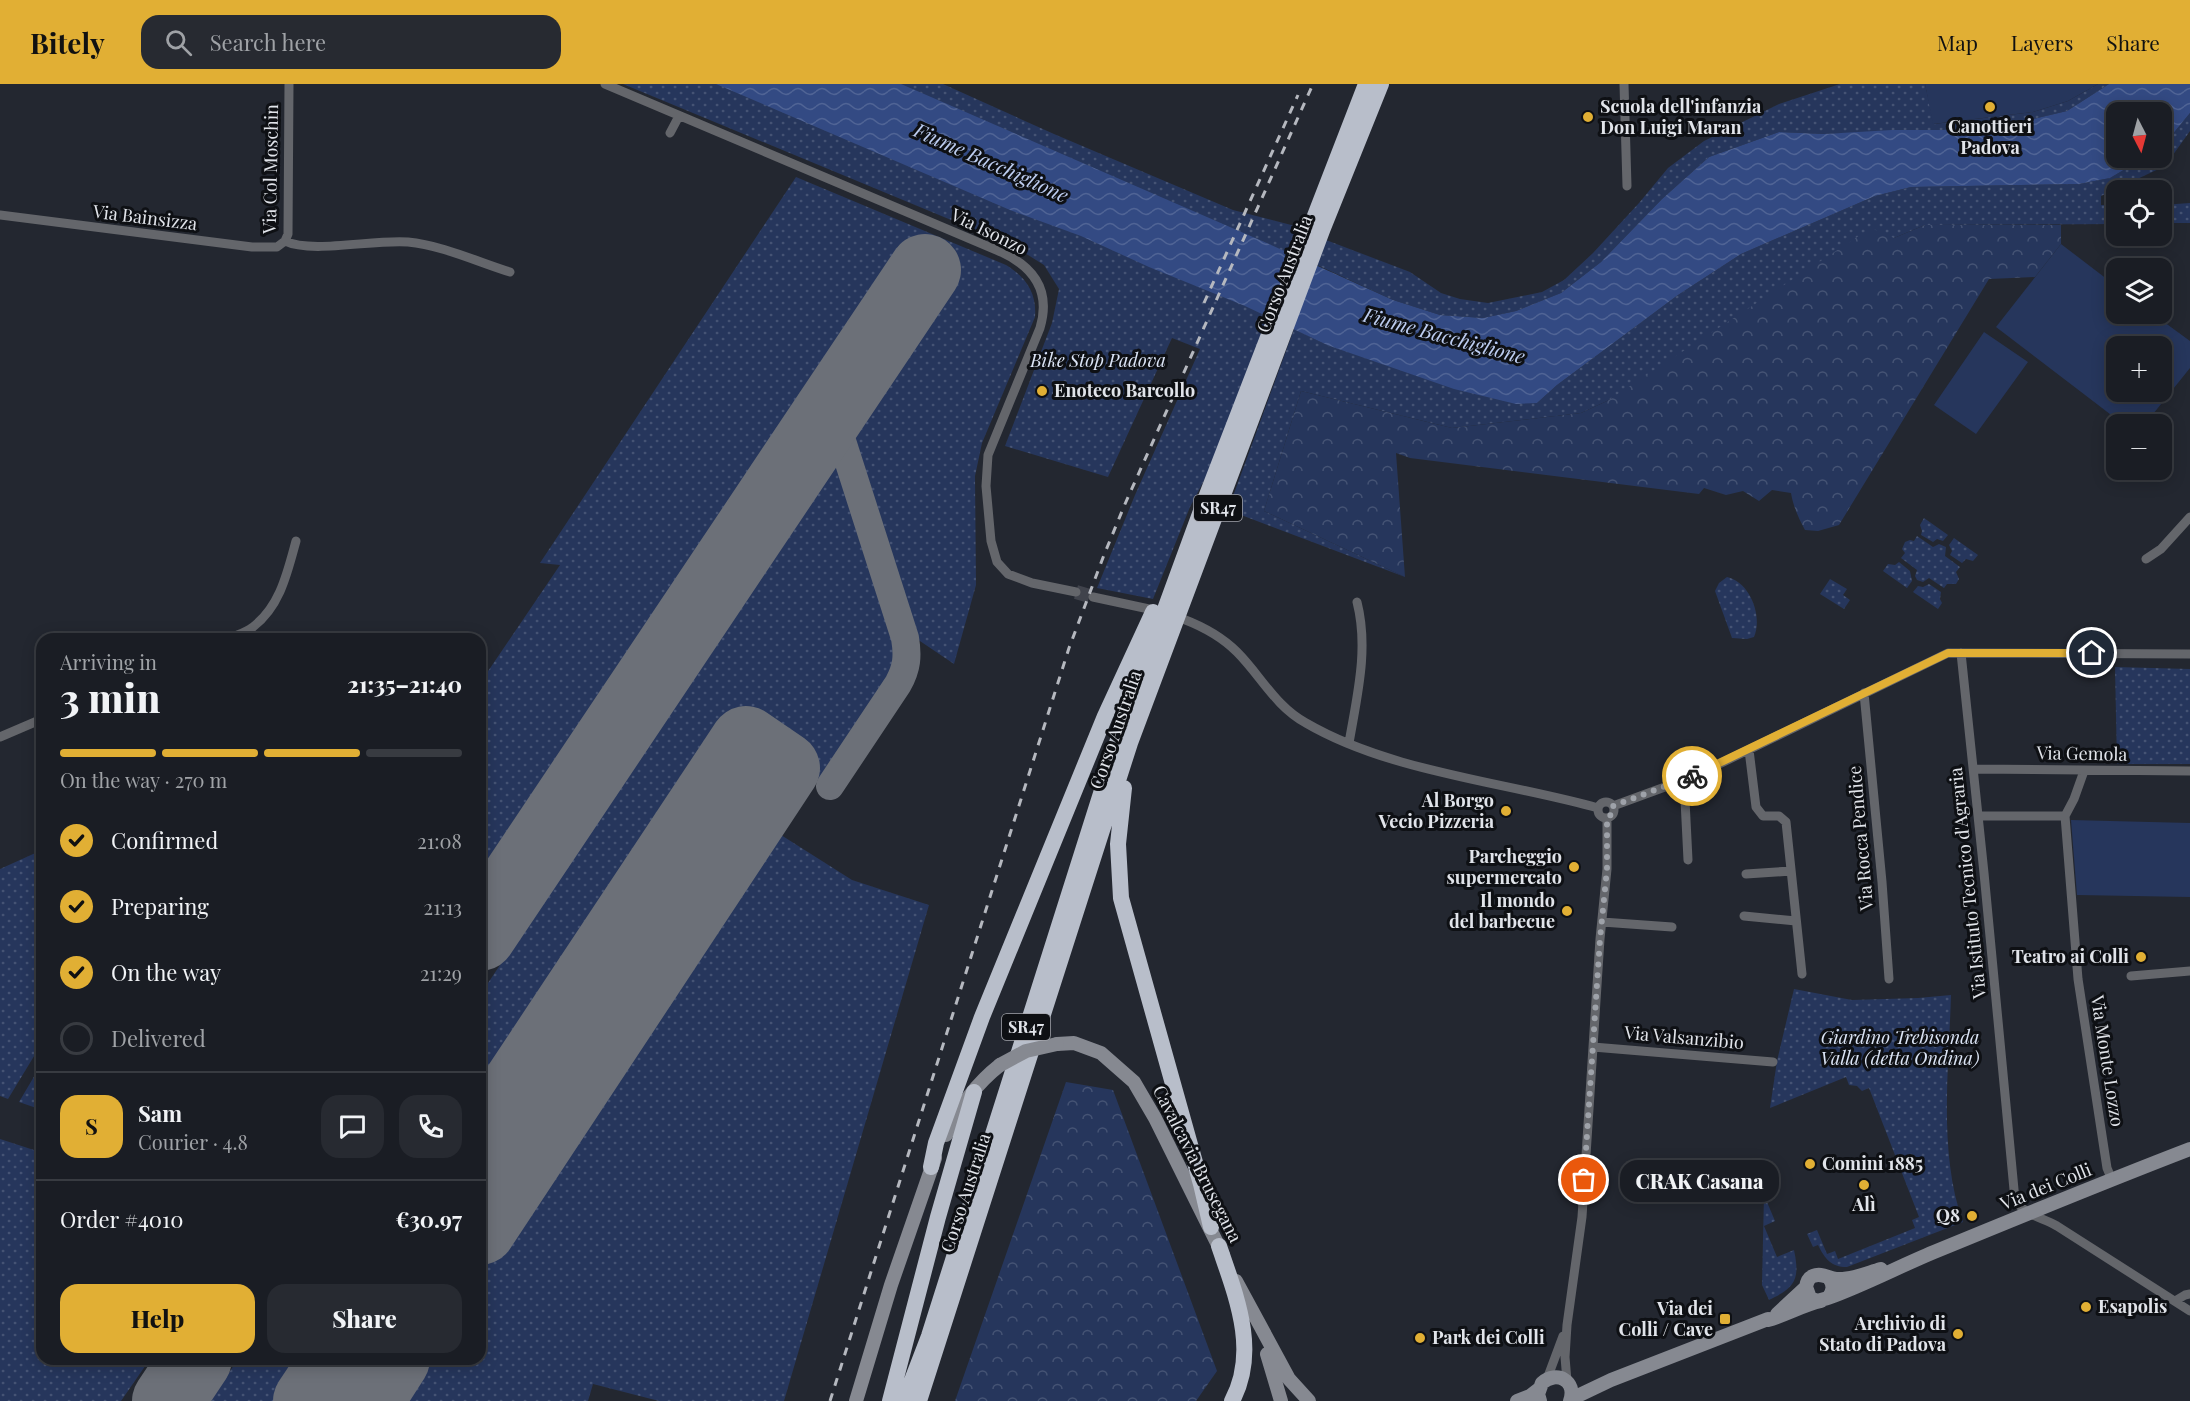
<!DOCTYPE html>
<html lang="en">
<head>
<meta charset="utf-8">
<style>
  body { margin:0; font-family:"Playfair Display",serif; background:#272a31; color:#f1f3f6; height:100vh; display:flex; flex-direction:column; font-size:22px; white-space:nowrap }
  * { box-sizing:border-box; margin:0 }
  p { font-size:20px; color:#9fa2a6 }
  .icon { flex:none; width:33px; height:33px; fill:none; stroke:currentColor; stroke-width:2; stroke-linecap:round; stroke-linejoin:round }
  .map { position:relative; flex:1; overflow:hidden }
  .sheet { position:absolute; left:36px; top:549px; width:450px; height:732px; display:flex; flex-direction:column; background:#1a1d24; border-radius:18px; box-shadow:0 3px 15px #0003,0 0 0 2px #383b41 }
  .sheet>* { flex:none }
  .needle { width:39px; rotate:174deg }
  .fabs { position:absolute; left:2106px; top:18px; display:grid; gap:12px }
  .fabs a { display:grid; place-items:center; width:66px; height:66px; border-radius:12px; background:#1a1d24; box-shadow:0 3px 15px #0003,0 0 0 2px #383b41; font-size:30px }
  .pin { position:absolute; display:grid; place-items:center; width:51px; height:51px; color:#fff; margin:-26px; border:3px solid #fff; border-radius:50%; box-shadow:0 2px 6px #0007 }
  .courier { position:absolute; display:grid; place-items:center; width:60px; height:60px; margin:-30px; border:4px solid #e1af34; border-radius:50%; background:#fff; color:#222; box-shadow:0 2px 8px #0007 }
  .bubble { position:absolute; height:42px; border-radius:18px; background:#1a1d24; box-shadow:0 3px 15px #0003,0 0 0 2px #383b41; font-size:20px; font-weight:800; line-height:42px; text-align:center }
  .headline em { font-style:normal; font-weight:800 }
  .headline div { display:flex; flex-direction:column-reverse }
  .headline { display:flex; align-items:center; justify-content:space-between; height:102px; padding:0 24px }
  h1 { font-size:39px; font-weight:800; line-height:45px }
  .bar { display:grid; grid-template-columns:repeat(4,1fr); gap:9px 6px; align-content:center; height:72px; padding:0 24px }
  .bar i { height:8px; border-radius:4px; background:#383b41 }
  .bar .active { background:#e1af34 }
  .bar p { grid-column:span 4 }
  .line { display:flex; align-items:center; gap:15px; padding:0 24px; border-top:2px solid #383b41 }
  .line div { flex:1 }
  .round { display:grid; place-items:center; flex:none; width:63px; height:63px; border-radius:18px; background:#272a31 }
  ol { padding:0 24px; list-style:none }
  li { display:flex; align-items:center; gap:18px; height:66px }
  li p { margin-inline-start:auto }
  li .icon { padding:6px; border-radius:50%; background:#e1af34; color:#111; stroke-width:4 }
  li:last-child { color:#9fa2a6 }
  li i { width:33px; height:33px; border:3px solid #383b41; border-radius:50% }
  .action { display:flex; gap:12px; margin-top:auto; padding:12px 24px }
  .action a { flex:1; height:69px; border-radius:18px; background:#e1af34; color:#111; font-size:24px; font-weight:800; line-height:69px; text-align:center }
  .action a+a { background:#272a31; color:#f1f3f6 }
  header { display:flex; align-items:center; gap:36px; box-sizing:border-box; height:84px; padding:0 30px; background:#e1af34; color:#111 }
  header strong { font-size:28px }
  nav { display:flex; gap:33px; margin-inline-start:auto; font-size:21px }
  .search { width:420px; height:54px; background:#272a31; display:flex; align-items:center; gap:15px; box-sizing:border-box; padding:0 21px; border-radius:18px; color:#9fa2a6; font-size:22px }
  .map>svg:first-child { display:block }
  .green { fill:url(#green-dots) }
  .forest { fill:url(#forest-crowns) }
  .pitch { fill:#26365c; fill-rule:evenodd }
  .water { fill:url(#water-waves) }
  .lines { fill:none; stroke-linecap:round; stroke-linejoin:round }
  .taxiway { stroke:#6c7078; stroke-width:28 }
  .runway { stroke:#6c7078; stroke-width:72 }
  .secondary-tunnel { stroke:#40434c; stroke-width:14; stroke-dasharray:14 7; stroke-linecap:butt }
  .street { stroke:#64666b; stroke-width:9 }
  .secondary { stroke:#868991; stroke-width:14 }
  .highway { stroke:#b8beca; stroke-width:16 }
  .rail { stroke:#b5b8bf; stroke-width:3; stroke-dasharray:8 8; stroke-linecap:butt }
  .secondary-bridge { stroke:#868991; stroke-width:14 }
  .done { stroke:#9ea2a9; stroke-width:6; stroke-dasharray:0 10.8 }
  .route { stroke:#e1af34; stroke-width:8 }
  .poi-dot { fill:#e1af34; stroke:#0e1014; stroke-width:2 }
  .labels { text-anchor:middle; stroke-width:6; stroke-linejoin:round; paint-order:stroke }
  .shield { fill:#0e1014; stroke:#a2a4aa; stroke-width:1.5 }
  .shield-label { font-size:16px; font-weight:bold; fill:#e1e4ea }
  .poi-label { font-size:18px; font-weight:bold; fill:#e1e4ea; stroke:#0e1014; text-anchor:end }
  .street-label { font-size:18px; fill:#e1e4ea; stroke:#0e1014 }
  .park-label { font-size:18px; font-style:italic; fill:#dce5f6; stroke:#0e1014 }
  .water-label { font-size:20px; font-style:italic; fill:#bcccef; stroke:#0e1014 }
</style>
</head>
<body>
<header>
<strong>Bitely</strong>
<div class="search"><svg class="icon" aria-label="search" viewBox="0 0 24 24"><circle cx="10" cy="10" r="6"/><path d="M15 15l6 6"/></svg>Search here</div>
<nav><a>Map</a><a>Layers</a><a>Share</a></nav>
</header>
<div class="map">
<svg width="2190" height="1317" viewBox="0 0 2190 1317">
  <defs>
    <pattern id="green-dots" width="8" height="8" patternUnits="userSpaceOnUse" patternTransform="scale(1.5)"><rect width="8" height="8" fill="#26365c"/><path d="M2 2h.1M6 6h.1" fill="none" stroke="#455374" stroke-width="1.8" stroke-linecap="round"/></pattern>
    <pattern id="forest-crowns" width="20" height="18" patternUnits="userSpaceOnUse" patternTransform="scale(1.5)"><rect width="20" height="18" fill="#26365c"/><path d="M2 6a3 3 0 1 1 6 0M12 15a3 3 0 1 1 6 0" fill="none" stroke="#455374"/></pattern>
    <pattern id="water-waves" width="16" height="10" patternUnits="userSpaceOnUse" patternTransform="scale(1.5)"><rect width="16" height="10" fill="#334a83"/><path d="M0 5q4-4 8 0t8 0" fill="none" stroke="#506495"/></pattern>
  </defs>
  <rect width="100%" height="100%" fill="#232730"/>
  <path class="green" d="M 623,0 L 943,0 L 1054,50 L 1233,126 L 1303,144 L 1208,389 L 1190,423 L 1153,515 L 1097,504 L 1135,411 L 1200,265 L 1172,254 L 1108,393 L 1005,362 L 1052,239 L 1059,205 L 1044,181 L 1020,166 L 968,143 Z
    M 1840,0 L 1925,0 L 1934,40 L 2033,28 L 2068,17 L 2098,0 L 2109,0 L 2067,27 L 2020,38 L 1942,46 L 1824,50 L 1779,48 L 1709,73 L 1662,115 L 1601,178 L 1561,209 L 1516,227 L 1483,234 L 1440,231 L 1393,216 L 1317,181 L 1326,156 L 1410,188 L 1441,209 L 1460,215 L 1488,219 L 1542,208 L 1564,196 L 1593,169 L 1639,119 L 1668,84 L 1704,57 L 1779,20 Z
    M 2190,29 L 2190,47 L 2165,82 L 2101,112 L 2101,121 L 2116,121 L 2116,140 L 1925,141 L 1894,154 L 1607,317 L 1581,329 L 1452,344 L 1301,307 L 1264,427 L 1405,493 L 1228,426 L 1294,245 L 1327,261 L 1537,319 L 1557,301 L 1678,211 L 1741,170 L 1875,112 L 1911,103 L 2079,100 L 2110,94 L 2144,74 L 2162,74 L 2162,63 Z
    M 796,93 L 1006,181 C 1026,193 1037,209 1035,233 L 982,359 L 975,392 L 976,501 L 954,580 L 914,553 L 781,751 L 852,796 L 929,821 L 784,1317 L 659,1317 L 593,1300 L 588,1317 L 367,1317 L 394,1275 L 480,1275 L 480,1145 L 784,684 L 746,659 L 480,1059 L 480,911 L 959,193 L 904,160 L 480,787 L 480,599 L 560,481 L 540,479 Z
    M 2190,119 L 2190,139 L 2162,139 L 2162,121 Z
    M 1924,434 L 1948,451 L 1943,457 L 1937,455 L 1933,458 L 1921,451 L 1922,447 L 1920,441 Z
    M 1917,452 L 1933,463 L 1939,460 L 1946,463 L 1945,472 L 1960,483 L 1956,488 L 1959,495 L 1956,500 L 1947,500 L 1944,504 L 1929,494 L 1923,498 L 1917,496 L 1915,492 L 1917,486 L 1901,474 L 1905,469 L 1902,465 L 1905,458 L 1910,456 L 1914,457 Z
    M 1954,454 L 1978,471 L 1973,477 L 1966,475 L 1962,479 L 1950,471 L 1952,467 L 1949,461 Z
    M 1899,478 L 1910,487 L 1912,497 L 1907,504 L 1883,487 L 1888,480 L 1895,481 Z
    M 1727,493 C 1750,498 1763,532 1754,553 L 1747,555 L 1732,554 L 1715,507 L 1719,499 Z
    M 1830,495 L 1847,505 L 1843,511 L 1850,516 L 1844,525 L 1820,510 Z
    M 1929,500 L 1941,508 L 1940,515 L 1942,519 L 1938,525 L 1913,508 L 1918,502 L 1923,503 Z
    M 2115,583 L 2190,585 L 2190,680 L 2117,680 Z
    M 42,766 L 42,959 L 8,1015 L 0,1012 L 0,785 Z
    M 1794,905 L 1852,916 L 1918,914 L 1951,911 C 1949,983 1938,1069 1963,1138 L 1847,1183 C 1831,1183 1825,1175 1818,1161 L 1813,1163 L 1807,1150 L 1817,1146 L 1827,1170 L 1835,1167 L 1838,1175 L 1915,1144 L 1912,1136 L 1919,1133 L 1869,1004 L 1862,1007 L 1857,1002 L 1849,1001 L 1846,993 L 1770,1024 L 1777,977 Z
    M 42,979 L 42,1026 L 19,1018 Z
    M 0,1055 L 37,1067 L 42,1059 L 42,1275 L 150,1275 L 121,1317 L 0,1317 Z
    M 1764,1111 L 1775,1137 L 1764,1142 L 1777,1173 L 1794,1166 C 1800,1195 1796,1203 1769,1216 L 1762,1201 Z
    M 238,1275 L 337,1275 L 309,1317 L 210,1317 Z"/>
  <path class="forest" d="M 1925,141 L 2061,141 L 2061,160 L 2035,193 L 1989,195 L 1839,441 L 1818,447 L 1805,446 C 1799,435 1793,422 1791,409 L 1772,406 L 1759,417 L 1743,407 L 1726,411 L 1704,404 L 1699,410 L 1410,374 L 1396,369 L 1405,493 L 1264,427 L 1301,307 L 1452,344 L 1581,329 L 1607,317 L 1871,144 L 1894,154 Z
    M 1066,998 L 1113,1006 L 1217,1287 L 1196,1317 L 955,1317 Z"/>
  <path class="pitch" d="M 1925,0 L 2098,0 L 2068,17 L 2033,28 L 1933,40 Z
    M 2061,160 L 2116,202 L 2116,230 L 2153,230 L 2190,257 L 2190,284 L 2145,340 L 2123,340 L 1996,243 ZM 2116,262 L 2162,262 L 2162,308 L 2116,308 Z
    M 1984,248 L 2028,278 L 1976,350 L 1934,321 Z
    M 2071,736 L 2190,739 L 2190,813 L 2077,811 Z"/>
  <path class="water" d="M 716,0 L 901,0 L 1269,160 L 1393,216 L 1440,231 L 1483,234 L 1516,227 L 1561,209 L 1601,178 L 1662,115 L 1709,73 L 1779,48 L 1824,50 L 1892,46 L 1942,46 L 2020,38 L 2067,27 L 2109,0 L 2190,0 L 2190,29 L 2162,63 L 2162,28 L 2116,28 L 2116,74 L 2144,74 L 2110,94 L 2079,100 L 1911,103 L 1875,112 L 1741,170 L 1678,211 L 1557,301 L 1537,319 L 1516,320 L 1454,305 L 1327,261 L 1245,222 L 1149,183 L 1081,152 L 1010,126 Z"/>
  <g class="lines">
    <path class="taxiway" d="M 814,352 L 822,345 C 835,345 837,349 843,360 L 905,554 C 908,572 907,584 898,600 L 830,702"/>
    <path class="runway" d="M 480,851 L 925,186
      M 480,1059 L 746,658 L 784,684 L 480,1145
      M 168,1317 L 196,1275
      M 309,1317 L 337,1275
      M 367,1317 L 394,1275"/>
    <path class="secondary-tunnel" d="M 1076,508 L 1093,513"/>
    <path class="street" d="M 605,0 L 1001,168 C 1034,183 1051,207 1040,244 L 988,371 L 986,402 L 991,457 L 997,478 L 1008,490 L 1032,499 L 1076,508
      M 1624,0 L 1627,102
      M 670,49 L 679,32
      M 0,131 L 252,163 L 277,163 L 285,157
      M 285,157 C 311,170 375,155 408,158 C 441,161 478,178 510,188
      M 285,157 L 288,150 L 289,0
      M 2146,475 L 2161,465 L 2190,433
      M 1093,513 L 1149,525
      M 1183,535 C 1204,543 1221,552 1237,568 C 1261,592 1275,622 1306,639 C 1390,688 1505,698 1598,724
      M 228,555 C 236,551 246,549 253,543 C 280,522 287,490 296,457
      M 1961,569 L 1984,789 L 2015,1116 C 2026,1132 2041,1133 2057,1142 L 2190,1227
      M 1864,609 L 1882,798 L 1889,895
      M 0,653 L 42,635
      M 1349,659 C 1357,612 1369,565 1357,518
      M 1749,666 L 1756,723 L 1763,732 L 1779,732 L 1786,738 L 1802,890
      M 1974,685 L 2190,687
      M 2084,687 L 2074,715 L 2065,732 L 2078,895 L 2107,1084 L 2112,1096
      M 1684,696 L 1688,776
      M1598 726a8 8 0 1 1 16 0a8 8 0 1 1-16 0Z
      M 1613,722 L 1684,696 L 1713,683 L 1948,569 L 2190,570
      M 1978,732 L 2065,732
      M 1746,790 L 1791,787
      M 1744,832 L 1796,837
      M 1602,838 L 1672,843
      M 2131,892 L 2190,887
      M 1593,963 L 1773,978
      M 2175,1217 L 2185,1211 L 2190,1210
      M 1547,1295 L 1563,1252
      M 1567,1297 L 1565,1273 L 1567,1241 L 1582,1133 L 1600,855 L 1607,785 L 1607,734"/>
    <path class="secondary" d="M 1057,960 L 1074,959 L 1101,969 L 1134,998 L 1155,1034 L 1223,1171
      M 946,1051 C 958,1025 977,999 1000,981
      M 1828,1193 C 1834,1200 1834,1207 1828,1214 L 1817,1217 L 1810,1214 L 1806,1203 C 1807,1198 1808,1194 1813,1192 C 1822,1188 1829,1195 1837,1195 C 1852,1196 1867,1189 1881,1185
      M 1236,1197 L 1289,1295 L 1309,1317
      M 1828,1214 C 1864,1201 1898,1183 1934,1168 C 2019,1133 2104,1098 2190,1065
      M 1777,1230 L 1806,1203
      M 1267,1270 L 1281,1317
      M 1571,1315 L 1611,1296 L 1768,1235 L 1768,1236 C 1786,1231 1803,1221 1821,1217
      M 856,1317 L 891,1201 L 935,1074
      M 1517,1317 L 1530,1312 L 1539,1305
      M 1540,1317 L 1538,1310 L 1542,1299 C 1557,1286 1577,1297 1570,1317"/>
    <path class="highway" d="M 1124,704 L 1118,760 L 1121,814 L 1201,1100 L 1211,1143
      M 931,1083 L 936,1059 L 982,933 L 1105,632 L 1153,528
      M 1219,1162 C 1236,1212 1259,1267 1232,1317
      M 890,1317 L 938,1133 L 974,1008
      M 904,1317 L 929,1252 L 1123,640 L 1205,416 L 1366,0
      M 919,1317 L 1130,659 L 1323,144 L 1381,0"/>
    <path class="rail" d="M 1204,219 L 1298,11
      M 830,1317 L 1069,564 L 1104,471 L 1125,420 L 1313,0"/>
    <path class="secondary-bridge" d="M 1000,981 L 1026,967 L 1057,960"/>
  </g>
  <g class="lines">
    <path class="done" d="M 1584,1096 L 1600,855 L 1607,785 L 1607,734 L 1613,729 L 1613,722 L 1692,692"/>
    <path class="route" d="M 1692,692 L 1948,569 L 2092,569"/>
  </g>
  <g class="poi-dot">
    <circle cx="1990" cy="23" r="6"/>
    <circle cx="1588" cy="33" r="6"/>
    <circle cx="1042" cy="307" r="6"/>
    <circle cx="1506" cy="727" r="6"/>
    <circle cx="1574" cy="783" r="6"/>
    <circle cx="1567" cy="827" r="6"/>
    <circle cx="2141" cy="873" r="6"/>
    <circle cx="1810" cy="1080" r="6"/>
    <circle cx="1864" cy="1101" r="6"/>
    <circle cx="1972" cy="1132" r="6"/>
    <circle cx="2086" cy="1223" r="6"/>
    <rect x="1719" y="1229" width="12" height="12" rx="3"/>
    <circle cx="1958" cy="1250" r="6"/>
    <circle cx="1420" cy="1254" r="6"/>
  </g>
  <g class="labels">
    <g class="shield">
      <rect x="1194" y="411" width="48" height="26" rx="4.5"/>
      <rect x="1002" y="930" width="48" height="26" rx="4.5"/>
    </g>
    <g class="shield-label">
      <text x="1218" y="430">SR47</text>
      <text x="1026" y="949">SR47</text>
    </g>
    <g class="poi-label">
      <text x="1600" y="29" text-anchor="start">Scuola dell'infanzia<tspan x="1600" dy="21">Don Luigi Maran</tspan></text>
      <text x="1990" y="49" text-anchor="middle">Canottieri<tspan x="1990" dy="21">Padova</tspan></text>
      <text x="1054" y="313" text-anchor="start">Enoteco Barcollo</text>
      <text x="1494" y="723">Al Borgo<tspan x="1494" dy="21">Vecio Pizzeria</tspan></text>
      <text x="1562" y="779">Parcheggio<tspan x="1562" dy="21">supermercato</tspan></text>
      <text x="1555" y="823">Il mondo<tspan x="1555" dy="21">del barbecue</tspan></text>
      <text x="2129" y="879">Teatro ai Colli</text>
      <text x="1822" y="1086" text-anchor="start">Comini 1885</text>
      <text x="1864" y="1127" text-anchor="middle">Alì</text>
      <text x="1960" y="1138">Q8</text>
      <text x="2098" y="1229" text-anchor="start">Esapolis</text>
      <text x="1713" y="1231">Via dei<tspan x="1713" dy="21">Colli / Cave</tspan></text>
      <text x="1946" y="1246">Archivio di<tspan x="1946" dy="21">Stato di Padova</tspan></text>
      <text x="1432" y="1260" text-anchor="start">Park dei Colli</text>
    </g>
    <g class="street-label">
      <text transform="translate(271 85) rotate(-89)" y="6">Via Col Moschin</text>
      <text transform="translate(145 134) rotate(7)" y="6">Via Bainsizza</text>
      <text transform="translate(989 148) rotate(26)" y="6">Via Isonzo</text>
      <text transform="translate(1285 190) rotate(-69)" y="6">Corso Australia</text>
      <text transform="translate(1116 646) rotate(-71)" y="6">Corso Australia</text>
      <text transform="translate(2082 670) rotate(1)" y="6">Via Gemola</text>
      <text transform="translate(1861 754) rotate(-95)" y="6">Via Rocca Pendice</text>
      <text transform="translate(1968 799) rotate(-96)" y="6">Via Istituto Tecnico d'Agraria</text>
      <text transform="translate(1684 954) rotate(5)" y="6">Via Valsanzibio</text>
      <text transform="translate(2107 977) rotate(81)" y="6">Via Monte Lozzo</text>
      <text transform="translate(1197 1080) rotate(63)" y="6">Cavalcavia Brusegana</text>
      <text transform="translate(2046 1103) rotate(-22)" y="6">Via dei Colli</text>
      <text transform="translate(966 1109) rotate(-72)" y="6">Corso Australia</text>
    </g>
    <g class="park-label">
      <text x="1098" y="283">Bike Stop Padova</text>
      <text x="1900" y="960">Giardino Trebisonda<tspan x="1900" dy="21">Valla (detta Ondina)</tspan></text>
    </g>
    <g class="water-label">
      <text transform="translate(991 79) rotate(24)" y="7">Fiume Bacchiglione</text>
      <text transform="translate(1444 252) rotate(15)" y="7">Fiume Bacchiglione</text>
    </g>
  </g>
</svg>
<div class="fabs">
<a><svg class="needle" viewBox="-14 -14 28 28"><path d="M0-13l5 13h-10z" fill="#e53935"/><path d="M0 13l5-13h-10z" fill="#9fa2a6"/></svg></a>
<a><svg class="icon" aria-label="locate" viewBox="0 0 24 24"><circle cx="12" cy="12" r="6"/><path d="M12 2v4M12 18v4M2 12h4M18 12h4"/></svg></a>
<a><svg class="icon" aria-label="layers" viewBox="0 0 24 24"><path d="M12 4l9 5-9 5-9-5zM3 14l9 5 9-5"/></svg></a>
<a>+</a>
<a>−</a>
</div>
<div class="pin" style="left:1584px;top:1096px;background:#ea580c"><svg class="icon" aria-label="bag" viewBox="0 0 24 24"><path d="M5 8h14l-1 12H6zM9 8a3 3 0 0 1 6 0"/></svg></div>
<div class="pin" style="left:2092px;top:569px;background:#1f2937"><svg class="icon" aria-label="home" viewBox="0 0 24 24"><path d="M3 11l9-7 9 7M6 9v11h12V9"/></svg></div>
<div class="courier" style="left:1692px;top:692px"><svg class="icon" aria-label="bike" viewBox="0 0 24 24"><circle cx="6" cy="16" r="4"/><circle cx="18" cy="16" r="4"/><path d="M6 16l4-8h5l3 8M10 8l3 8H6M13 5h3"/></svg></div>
<div class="bubble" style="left:1620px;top:1076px;width:159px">CRAK Casana</div>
<section class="sheet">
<div class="headline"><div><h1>3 min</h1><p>Arriving in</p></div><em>21:35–21:40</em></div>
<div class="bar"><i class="active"></i><i class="active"></i><i class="active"></i><i></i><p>On the way · 270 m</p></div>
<ol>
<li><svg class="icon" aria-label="check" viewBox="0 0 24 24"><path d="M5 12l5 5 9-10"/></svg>Confirmed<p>21:08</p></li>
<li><svg class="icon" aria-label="check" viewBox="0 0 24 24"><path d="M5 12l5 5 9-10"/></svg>Preparing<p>21:13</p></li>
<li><svg class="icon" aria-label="check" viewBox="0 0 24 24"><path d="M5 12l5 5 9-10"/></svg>On the way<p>21:29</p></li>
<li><i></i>Delivered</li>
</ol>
<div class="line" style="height:108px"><b class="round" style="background:#e1af34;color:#111">S</b><div><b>Sam</b><p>Courier · 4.8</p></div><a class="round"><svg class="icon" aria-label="chat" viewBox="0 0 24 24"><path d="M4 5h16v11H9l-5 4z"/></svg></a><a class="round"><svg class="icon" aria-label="phone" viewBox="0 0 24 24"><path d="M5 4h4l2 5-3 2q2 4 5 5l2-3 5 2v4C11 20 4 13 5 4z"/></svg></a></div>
<div class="line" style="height:78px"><div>Order #4010</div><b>€30.97</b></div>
<div class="action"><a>Help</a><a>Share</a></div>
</section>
</div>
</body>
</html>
